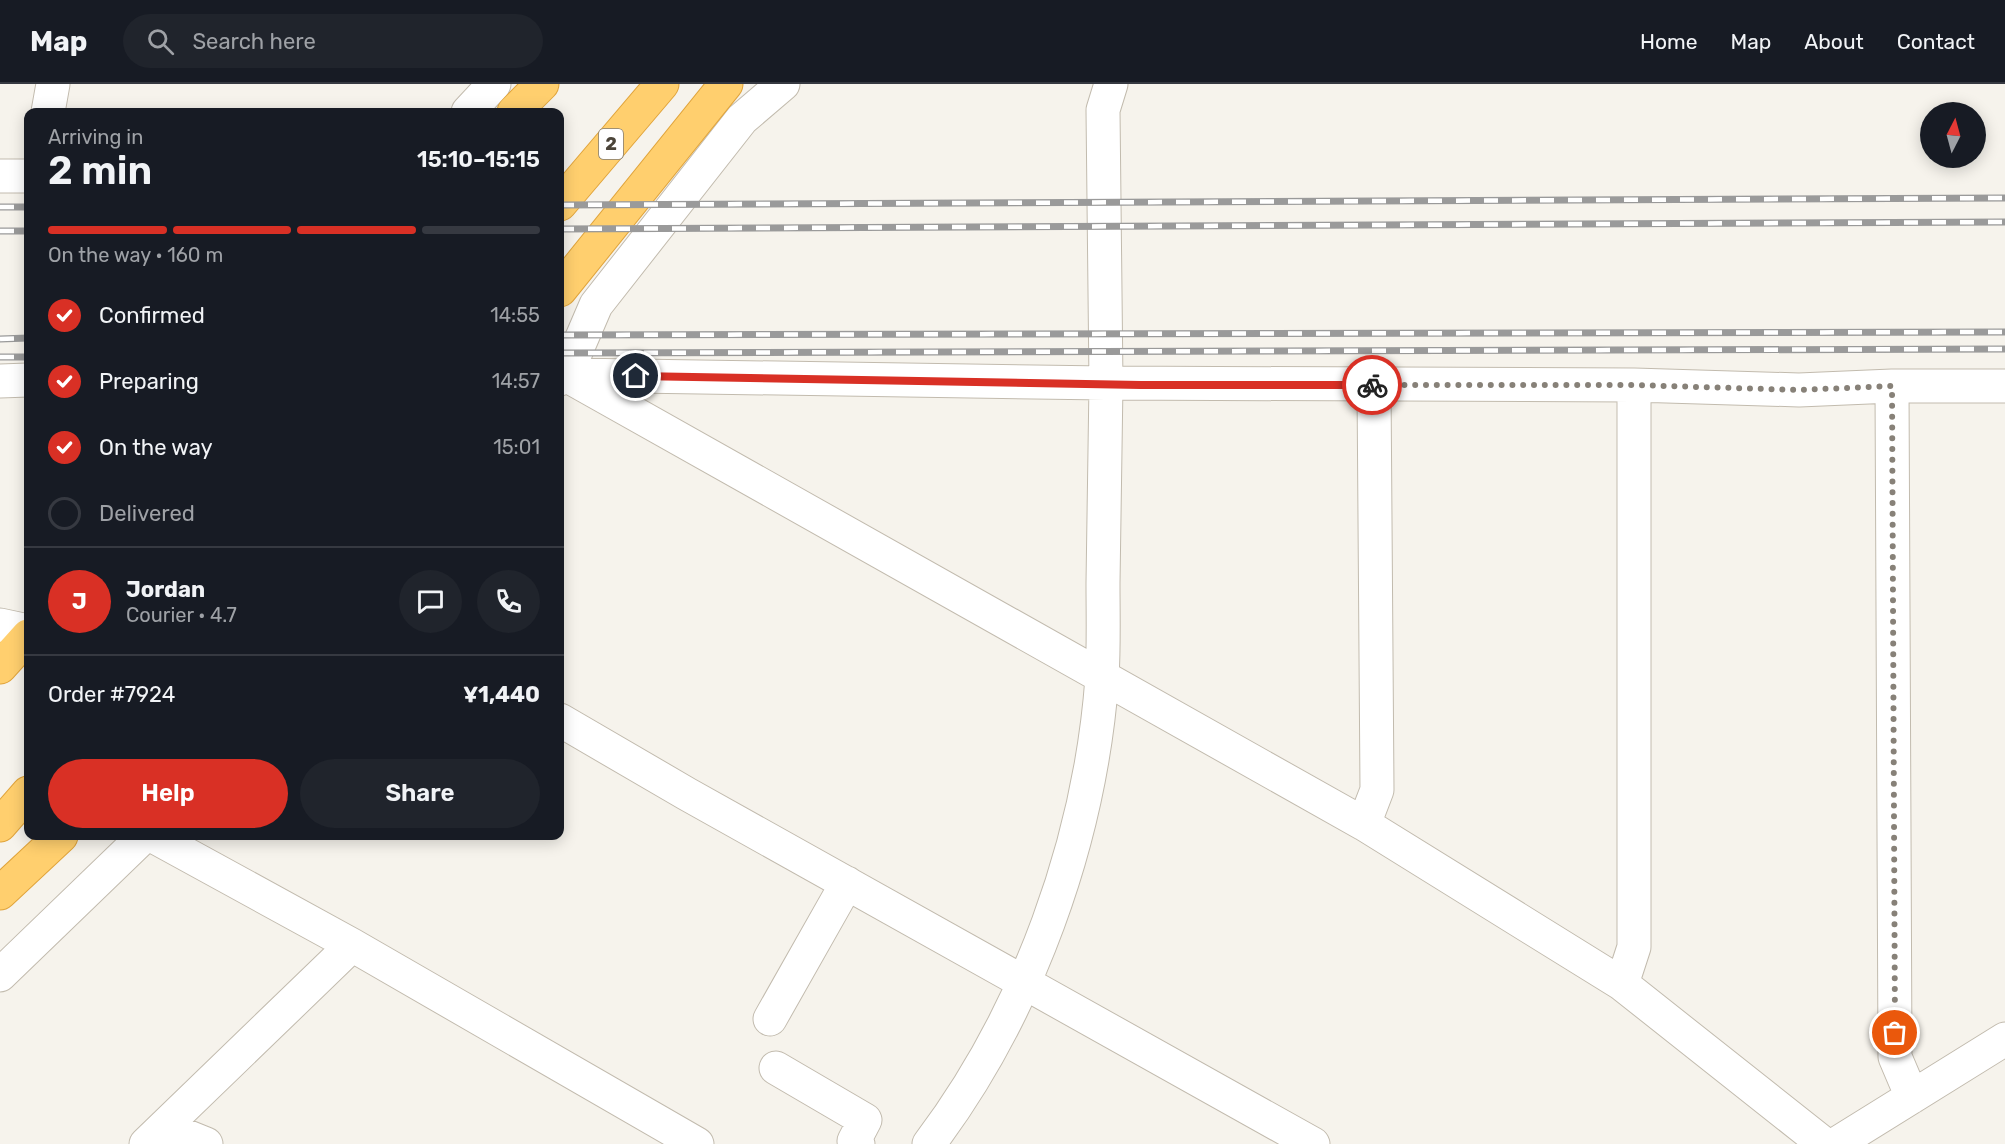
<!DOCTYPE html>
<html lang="en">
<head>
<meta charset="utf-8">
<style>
  body { margin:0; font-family:Rubik,sans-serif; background:#20242c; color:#f1f3f6; height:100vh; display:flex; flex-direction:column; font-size:22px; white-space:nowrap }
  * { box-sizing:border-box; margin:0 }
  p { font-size:20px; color:#9ea1a6 }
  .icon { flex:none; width:33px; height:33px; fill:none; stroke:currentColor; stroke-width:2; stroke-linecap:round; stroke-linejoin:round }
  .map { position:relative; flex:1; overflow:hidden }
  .details { position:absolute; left:24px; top:24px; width:540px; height:732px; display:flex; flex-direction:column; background:#171b24; border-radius:12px; box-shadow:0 3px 15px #0003 }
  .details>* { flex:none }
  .needle { width:39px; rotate:6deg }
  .buttons { position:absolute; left:1920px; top:18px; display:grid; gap:12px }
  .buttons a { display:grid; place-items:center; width:66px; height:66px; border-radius:50%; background:#171b24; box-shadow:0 3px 15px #0003; font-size:30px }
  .pin { position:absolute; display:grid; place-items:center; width:51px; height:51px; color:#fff; margin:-26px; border:3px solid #fff; border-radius:50%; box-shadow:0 2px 6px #0007 }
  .courier { position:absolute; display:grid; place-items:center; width:60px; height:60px; margin:-30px; border:4px solid #d93025; border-radius:50%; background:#fff; color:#222; box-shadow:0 2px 8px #0007 }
  .summary em { font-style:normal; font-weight:600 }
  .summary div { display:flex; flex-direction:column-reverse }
  .summary { display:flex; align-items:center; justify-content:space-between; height:102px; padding:0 24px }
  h1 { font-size:39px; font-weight:600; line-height:45px }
  .bar { display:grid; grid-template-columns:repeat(4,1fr); gap:9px 6px; align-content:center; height:72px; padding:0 24px }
  .bar i { height:8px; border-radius:4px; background:#363941 }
  .bar .on { background:#d93025 }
  .bar p { grid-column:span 4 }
  .line { display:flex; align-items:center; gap:15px; padding:0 24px; border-top:2px solid #363941 }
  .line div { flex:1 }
  .round { display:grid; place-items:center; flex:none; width:63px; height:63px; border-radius:32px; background:#20242c }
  ol { padding:0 24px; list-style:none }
  li { display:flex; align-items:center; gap:18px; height:66px }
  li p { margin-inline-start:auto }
  li .icon { padding:6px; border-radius:50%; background:#d93025; color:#fff; stroke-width:4 }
  li:last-child { color:#9ea1a6 }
  li i { width:33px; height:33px; border:3px solid #363941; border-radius:50% }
  .primary-button { display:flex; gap:12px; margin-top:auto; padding:12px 24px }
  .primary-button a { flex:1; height:69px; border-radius:36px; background:#d93025; color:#fff; font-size:24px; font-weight:600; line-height:69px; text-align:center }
  .primary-button a+a { background:#20242c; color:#f1f3f6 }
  header { display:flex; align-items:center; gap:36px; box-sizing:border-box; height:84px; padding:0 30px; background:#171b24; border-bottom:2px solid #363941 }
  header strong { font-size:28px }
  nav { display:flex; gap:33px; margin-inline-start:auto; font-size:21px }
  .search { width:420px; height:54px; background:#20242c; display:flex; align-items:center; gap:15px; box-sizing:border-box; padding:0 21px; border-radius:33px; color:#9ea1a6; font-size:22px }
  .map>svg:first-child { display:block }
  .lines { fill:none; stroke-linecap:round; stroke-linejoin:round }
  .minor-casing { stroke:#c2bbae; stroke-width:35 }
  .highway-casing { stroke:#e0a43c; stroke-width:35 }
  .minor { stroke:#fff; stroke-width:33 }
  .highway { stroke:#ffcf6e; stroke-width:33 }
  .rail-casing { stroke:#9a9a9a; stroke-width:7 }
  .rail { stroke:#fff; stroke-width:4.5; stroke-dasharray:14; stroke-linecap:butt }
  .done { stroke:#878178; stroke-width:6; stroke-dasharray:0 10.8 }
  .route { stroke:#d93025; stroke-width:8 }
  .labels { text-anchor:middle; stroke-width:5; stroke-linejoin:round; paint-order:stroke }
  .shield { fill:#fff; stroke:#817c74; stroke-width:1.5 }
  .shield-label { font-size:18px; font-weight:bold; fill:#4b4439 }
</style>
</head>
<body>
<header>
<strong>Map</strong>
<div class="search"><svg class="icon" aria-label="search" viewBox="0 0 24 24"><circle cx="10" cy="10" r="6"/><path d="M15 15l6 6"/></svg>Search here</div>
<nav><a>Home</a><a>Map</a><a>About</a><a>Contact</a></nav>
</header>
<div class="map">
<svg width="2005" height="1060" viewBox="0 0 2005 1060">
  <rect width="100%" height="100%" fill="#f6f3ec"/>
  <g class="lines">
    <g class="minor-casing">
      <path id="minor" d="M 48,28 L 53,0
        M 468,28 L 494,0
        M 0,92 L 28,92
        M 566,291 L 1364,740 L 1622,900 L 1824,1060
        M 571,291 L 1106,299 L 1103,26 L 1111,0
        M 560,295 L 566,291 L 596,221 L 742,35 L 783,0
        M 0,297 L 28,296
        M 1892,302 L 1895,973 L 1912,1013
        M 0,541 L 28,547
        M 560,636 L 687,710 L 1313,1060
        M 1364,740 L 1377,706 L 1374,301
        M 153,752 L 352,861 L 697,1060
        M 0,891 L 144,752
        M 1622,900 L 1634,863 L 1634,301
        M 770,935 L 847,799
        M 776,984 L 865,1036 L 854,1057 L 858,1060
        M 164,1043 L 206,1060
        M 146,1060 L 352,861
        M 929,1060 C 1028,929 1090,757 1102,594 C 1104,562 1103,530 1103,499 C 1104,432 1105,366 1106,299 L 1634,301 L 1799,306 L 1892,302 L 2005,302
        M 1836,1060 L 2005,955"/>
    </g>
    <g class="highway-casing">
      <path id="highway" d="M 514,28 L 542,0
        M 560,120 L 662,0
        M 560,206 L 726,0
        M 0,583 L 28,552
        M 0,741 L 28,709
        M 0,809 L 61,752"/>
    </g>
    <use href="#minor" class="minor"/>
    <use href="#highway" class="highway"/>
    <g class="rail-casing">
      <path id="rail" d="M 560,121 L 2005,114
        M 0,123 L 28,123
        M 560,145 L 2005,138
        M 0,147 L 28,147
        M 560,251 L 2005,248
        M 0,255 L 28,254
        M 560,269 L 2005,265
        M 0,273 L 28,273"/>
    </g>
    <use href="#rail" class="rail"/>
  </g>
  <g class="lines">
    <path class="done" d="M 1372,301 L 1634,301 L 1799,306 L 1892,302 L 1895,949"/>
    <path class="route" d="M 636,292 L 1141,301 L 1372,301"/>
  </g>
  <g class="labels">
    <rect class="shield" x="599" y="45" width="24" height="30" rx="4.5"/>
    <g class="shield-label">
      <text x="611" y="66">2</text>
    </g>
  </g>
</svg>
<div class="buttons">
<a><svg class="needle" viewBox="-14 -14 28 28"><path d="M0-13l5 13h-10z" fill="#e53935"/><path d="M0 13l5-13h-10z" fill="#9ea1a6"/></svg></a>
</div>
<div class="pin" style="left:1895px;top:949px;background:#ea580c"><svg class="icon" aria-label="bag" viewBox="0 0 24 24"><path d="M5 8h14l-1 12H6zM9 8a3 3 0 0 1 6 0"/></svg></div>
<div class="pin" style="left:636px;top:292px;background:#1f2937"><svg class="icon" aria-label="home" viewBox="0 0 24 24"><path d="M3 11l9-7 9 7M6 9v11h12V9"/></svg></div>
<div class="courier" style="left:1372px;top:301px"><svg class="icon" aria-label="bike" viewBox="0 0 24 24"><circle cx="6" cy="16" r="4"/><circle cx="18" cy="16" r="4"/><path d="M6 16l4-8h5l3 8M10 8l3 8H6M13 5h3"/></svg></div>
<section class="details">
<div class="summary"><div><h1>2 min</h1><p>Arriving in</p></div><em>15:10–15:15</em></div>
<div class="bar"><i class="on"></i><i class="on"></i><i class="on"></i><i></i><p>On the way · 160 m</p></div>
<ol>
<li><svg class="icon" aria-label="check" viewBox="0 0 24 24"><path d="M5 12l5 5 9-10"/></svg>Confirmed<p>14:55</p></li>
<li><svg class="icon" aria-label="check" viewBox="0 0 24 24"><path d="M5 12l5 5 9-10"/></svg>Preparing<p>14:57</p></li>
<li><svg class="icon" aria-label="check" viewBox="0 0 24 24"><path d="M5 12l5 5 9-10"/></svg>On the way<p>15:01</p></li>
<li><i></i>Delivered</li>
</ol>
<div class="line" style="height:108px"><b class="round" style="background:#d93025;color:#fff">J</b><div><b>Jordan</b><p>Courier · 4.7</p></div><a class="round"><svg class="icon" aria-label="chat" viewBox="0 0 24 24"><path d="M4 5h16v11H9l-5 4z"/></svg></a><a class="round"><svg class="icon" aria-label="phone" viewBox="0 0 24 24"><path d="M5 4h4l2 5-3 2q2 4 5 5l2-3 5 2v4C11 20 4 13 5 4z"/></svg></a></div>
<div class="line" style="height:78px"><div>Order #7924</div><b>¥1,440</b></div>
<div class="primary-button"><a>Help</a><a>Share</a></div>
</section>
</div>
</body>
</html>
